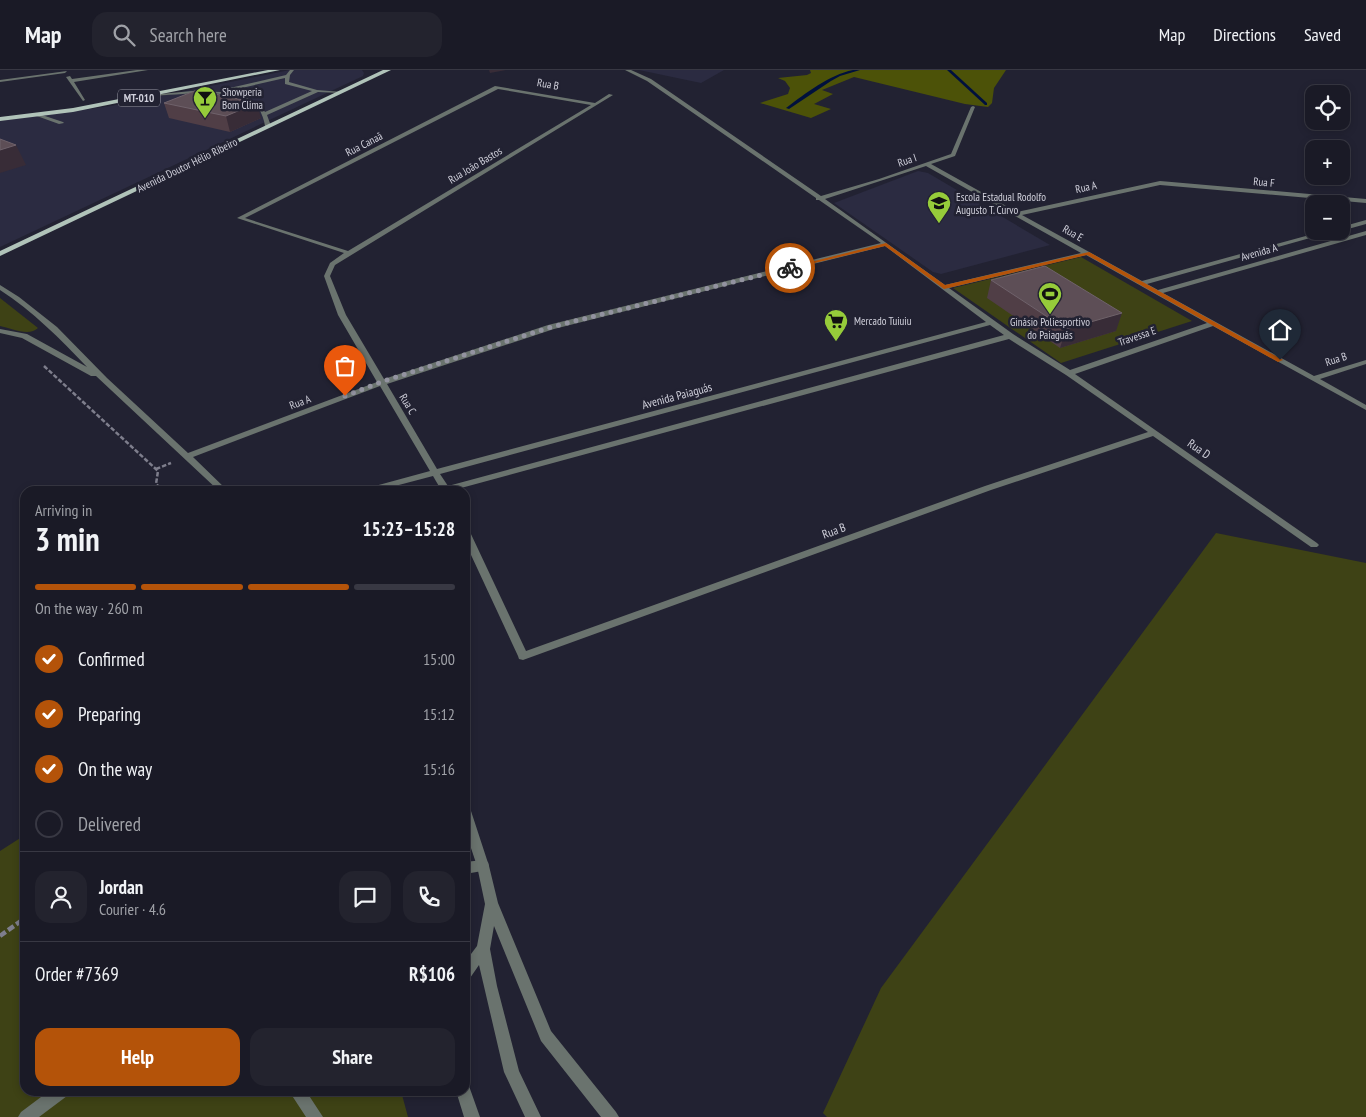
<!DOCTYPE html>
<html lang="en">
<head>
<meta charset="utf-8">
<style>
  body { margin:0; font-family:"PT Sans Narrow",sans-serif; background:#23232e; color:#f1f3f6; height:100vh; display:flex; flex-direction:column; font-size:19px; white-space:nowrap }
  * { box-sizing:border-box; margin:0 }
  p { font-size:16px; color:#9fa1a7 }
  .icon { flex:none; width:28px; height:28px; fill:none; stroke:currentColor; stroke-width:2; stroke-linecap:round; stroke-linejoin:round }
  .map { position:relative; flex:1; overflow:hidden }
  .side { position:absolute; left:20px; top:416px; width:450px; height:610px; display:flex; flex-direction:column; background:#1a1a26; border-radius:15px; box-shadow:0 2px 8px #0003,0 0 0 1px #383843 }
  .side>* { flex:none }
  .buttons { position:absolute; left:1305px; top:15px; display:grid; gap:10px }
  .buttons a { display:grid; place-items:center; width:45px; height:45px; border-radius:10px; background:#1a1a26; box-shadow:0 2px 8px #0003,0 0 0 1px #383843; font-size:25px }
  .pin { position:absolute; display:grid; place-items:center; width:42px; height:42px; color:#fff; margin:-51px -21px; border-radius:50% 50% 50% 0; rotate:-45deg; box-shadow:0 0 5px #0007 }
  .pin .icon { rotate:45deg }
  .courier { position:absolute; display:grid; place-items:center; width:50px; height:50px; margin:-25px; border:4px solid #b45309; border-radius:50%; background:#fff; color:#222; box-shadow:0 1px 6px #0007 }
  .summary em { font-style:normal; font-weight:700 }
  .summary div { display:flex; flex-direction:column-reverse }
  .summary { display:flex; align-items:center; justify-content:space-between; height:85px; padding:0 15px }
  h1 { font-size:32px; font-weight:700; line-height:38px }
  .bar { display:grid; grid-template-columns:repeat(4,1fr); gap:8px 5px; align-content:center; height:60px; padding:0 15px }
  .bar i { height:6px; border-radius:4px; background:#383843 }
  .bar .current { background:#b45309 }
  .bar p { grid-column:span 4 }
  .line { display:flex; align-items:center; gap:12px; padding:0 15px; border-top:1px solid #383843 }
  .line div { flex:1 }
  .round { display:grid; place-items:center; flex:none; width:52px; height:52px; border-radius:15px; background:#23232e }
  ol { padding:0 15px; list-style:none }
  li { display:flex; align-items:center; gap:15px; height:55px }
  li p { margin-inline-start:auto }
  li .icon { padding:5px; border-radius:50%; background:#b45309; color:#fff; stroke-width:4 }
  li:last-child { color:#9fa1a7 }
  li i { width:28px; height:28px; border:2px solid #383843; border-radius:50% }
  .primary-button { display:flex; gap:10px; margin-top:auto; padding:10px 15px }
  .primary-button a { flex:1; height:58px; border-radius:15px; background:#b45309; color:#fff; font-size:20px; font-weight:700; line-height:58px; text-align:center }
  .primary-button a+a { background:#23232e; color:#f1f3f6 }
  header { display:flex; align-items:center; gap:30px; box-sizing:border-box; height:70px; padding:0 25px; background:#1a1a26; border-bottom:1px solid #383843 }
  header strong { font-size:24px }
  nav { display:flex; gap:28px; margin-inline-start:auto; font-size:18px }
  .search { width:350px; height:45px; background:#23232e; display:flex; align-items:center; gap:12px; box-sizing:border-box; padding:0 18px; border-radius:15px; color:#9fa1a7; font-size:19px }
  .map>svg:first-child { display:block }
  .built { fill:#2b2b41 }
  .green { fill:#3e4215 }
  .forest { fill:#4c5208 }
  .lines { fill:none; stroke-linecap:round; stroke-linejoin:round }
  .stream { fill:#00103d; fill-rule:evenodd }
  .path-far1 { stroke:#7e7e8c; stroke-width:2.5; stroke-dasharray:4.5 2; stroke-linecap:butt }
  .path { stroke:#7e7e8c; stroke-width:4.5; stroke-dasharray:7 3; stroke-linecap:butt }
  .service { fill:#6a736e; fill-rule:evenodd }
  .minor { fill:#6a736e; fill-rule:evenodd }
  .primary { fill:#b0c3b9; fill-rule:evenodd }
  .wall { fill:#503e46 }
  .shaded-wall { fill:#382c37 }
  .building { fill:#5d4e56; stroke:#6f626b }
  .route { fill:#b45309 }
  .done { stroke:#9393a0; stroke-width:5; stroke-dasharray:0 9 }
  .labels { text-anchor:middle; stroke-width:5; stroke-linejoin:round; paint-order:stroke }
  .far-street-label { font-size:11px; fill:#d0d0db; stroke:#222232 }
  .far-poi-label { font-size:11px; fill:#d0d0db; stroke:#222232; text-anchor:start }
  .shield { fill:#222232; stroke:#9c9ca8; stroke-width:1 }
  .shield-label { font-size:11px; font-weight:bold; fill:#d0d0db }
  .street-label { font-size:12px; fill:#d0d0db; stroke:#222232 }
</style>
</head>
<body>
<header>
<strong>Map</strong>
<div class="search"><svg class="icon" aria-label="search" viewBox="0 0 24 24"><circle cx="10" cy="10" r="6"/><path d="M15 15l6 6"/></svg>Search here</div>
<nav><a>Map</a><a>Directions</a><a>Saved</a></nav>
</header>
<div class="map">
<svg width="1366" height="1047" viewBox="0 0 1366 1047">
  <rect width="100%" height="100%" fill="#222232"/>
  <path class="built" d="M 290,0 L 362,0 L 364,3 L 363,6 L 0,177 L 0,51 L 111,36 Z
    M 639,0 L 724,0 L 701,13 Z
    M 918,101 L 928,103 L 1050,175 L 941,204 L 933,202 L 834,133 Z"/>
  <path class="green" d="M 1081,187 L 1192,251 L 1061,293 L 953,218 Z
    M 0,228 L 38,258 C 29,267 11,258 0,256 Z
    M 1216,463 L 1366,493 L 1366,1047 L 827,1047 L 823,1043 L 881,918 Z
    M 25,765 L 25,1021 L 401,1021 L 408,1047 L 0,1047 L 0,781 Z"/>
  <path class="forest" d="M 810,0 L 1006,0 L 994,18 L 992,33 L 988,37 L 965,34 L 854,7 L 822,20 L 833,24 L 814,34 L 831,39 L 811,48 L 760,33 L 788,24 L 790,18 L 785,11 L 778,8 L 807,5 L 811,3 Z"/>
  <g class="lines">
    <path class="stream" d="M 853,0 L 860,0 L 840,6 L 831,11 L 789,39 L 786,38 C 806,23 829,5 853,0 Z
      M 947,0 L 951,0 L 987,33 L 987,35 L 985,35 Z"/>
    <path class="path-far1" d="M 44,296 L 158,401 L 156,414 L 164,421
      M 156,399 L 171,393"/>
    <path class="path" d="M 0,866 L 25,848"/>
    <path class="service" d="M 290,0 L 294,0 L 290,5 L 289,12 L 317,20 L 342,22 L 340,23 L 318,22 L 267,45 L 271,56 L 268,58 L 265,56 C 264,50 262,43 258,38 C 234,16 182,25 152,26 L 150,25 L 192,21 L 221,22 L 221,20 L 286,5 ZM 285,8 L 285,14 L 312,21 L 265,42 C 256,28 239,25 224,22 Z
      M 483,790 L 488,792 L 489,796 L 488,800 L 465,804 L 465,792 Z
      M 49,1021 L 69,1021 L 67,1026 L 39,1047 L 18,1047 L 21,1042 Z
      M 289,1021 L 306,1021 L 323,1047 L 306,1047 Z"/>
    <path class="minor" d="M 137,0 L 148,0 L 74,12 L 85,30 L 83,31 L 66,7 L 70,6 L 72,9 Z
      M 625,0 L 631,0 L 651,9 L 821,126 L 879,109 L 951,84 L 971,37 L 973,36 L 975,37 L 955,86 L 931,94 L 1017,142 L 1160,111 L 1366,129 L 1366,133 L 1160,115 L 1022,145 L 1142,211 L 1324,161 L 1335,161 L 1147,214 L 1158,220 L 1366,161 L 1366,165 L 1163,223 L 1314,306 L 1366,290 L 1366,294 L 1320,309 L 1366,335 L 1366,340 L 1213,256 L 1075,304 L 1317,473 L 1319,475 L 1317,477 L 1311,477 L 1153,366 L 991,420 L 523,590 L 519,589 L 518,586 L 465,472 L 465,459 L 470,462 L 526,581 L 985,416 L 1148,362 L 1066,305 L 1009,269 L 450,421 L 437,421 L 440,418 L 433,406 L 376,421 L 363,421 L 364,419 L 430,401 L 380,316 L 193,387 L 228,421 L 219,421 L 96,306 L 91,306 L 22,268 L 0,263 L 0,259 L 27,264 L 87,297 C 60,269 33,241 0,220 L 0,215 L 19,227 L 57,257 L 107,308 L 188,383 L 377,312 L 338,245 L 324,206 L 330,193 L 344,183 L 237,148 L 495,16 L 595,33 L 609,24 L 613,25 L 335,195 L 330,206 L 346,245 L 384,309 L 548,255 L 881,173 L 819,130 L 816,130 L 816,128 L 647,11 ZM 498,19 L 591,35 L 348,181 L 245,148 ZM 926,96 L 1081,183 L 945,215 L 825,129 ZM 885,176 L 986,252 L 437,399 L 387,314 L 554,259 ZM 1086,185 L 1207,253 L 1070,300 L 1013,264 L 949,218 ZM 990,255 L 1004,265 L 448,416 L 440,404 Z
      M 67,1 L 65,3 L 0,12 L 0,10 Z
      M 36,43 L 63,52 L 64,53 L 59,54 L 34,45 Z
      M 1366,150 L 1366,154 L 1341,161 L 1341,157 Z
      M 465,736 L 469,737 L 471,741 L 489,796 L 498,833 L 551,961 L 616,1042 L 619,1047 L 601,1047 L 541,971 L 494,856 L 490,879 L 497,916 L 519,1001 L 541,1047 L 525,1047 L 504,1002 L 479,895 L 470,908 L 465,910 L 465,892 L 477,876 L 485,834 L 477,796 L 465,760 Z
      M 465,1014 L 469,1016 L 480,1047 L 464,1047 L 456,1021 L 465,1021 Z"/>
    <path class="primary" d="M 268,0 L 280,0 L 73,42 L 0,51 L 0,47 L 73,38 Z
      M 383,0 L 391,0 L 0,186 L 0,181 Z"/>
  </g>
  <path class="wall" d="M 164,33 L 261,48 L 230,62 L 169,48 Z
    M 991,210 L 1116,261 L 1060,278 L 987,228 Z"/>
  <path class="shaded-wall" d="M 489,0 L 506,0 L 490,3 Z
    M 257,33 L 261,48 L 230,62 L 226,46 Z
    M 16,75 L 26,95 L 0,103 L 0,80 Z
    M 1122,243 L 1116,261 L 1060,278 L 1066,259 Z"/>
  <path class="building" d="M 197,20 L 257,33 L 226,46 L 164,33 Z
    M 0,69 L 16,75 L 0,80 Z
    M 1045,196 L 1122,243 L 1066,259 L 991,210 Z"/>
  <path class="route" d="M 886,173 L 945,215 L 1089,182 L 1283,290 L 1278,292 L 1087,185 L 944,219 L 885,176 L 790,199 L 787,198 Z"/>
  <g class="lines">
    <path class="done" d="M 345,326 L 381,312 L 551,257 L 790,198"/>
  </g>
  <defs>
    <g id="bar-pin" transform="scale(1.25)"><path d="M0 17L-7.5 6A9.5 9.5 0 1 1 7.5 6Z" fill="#96cc3a" stroke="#222232"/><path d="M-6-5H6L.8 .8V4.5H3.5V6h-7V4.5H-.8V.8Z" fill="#111"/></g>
    <g id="school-pin" transform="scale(1.25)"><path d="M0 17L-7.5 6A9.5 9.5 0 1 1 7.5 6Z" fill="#96cc3a" stroke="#222232"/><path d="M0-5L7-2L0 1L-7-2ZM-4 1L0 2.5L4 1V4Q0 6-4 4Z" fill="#111"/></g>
    <g id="stadium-pin" transform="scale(1.25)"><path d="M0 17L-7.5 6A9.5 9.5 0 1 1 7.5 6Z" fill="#96cc3a" stroke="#222232"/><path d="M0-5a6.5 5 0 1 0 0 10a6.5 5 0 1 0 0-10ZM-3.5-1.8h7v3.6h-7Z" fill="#111"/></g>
    <g id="supermarket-pin" transform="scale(1.25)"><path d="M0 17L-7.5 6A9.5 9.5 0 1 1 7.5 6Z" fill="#96cc3a" stroke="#222232"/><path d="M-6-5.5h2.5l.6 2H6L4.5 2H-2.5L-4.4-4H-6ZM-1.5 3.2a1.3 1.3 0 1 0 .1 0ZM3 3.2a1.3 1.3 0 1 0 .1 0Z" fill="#111"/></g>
  </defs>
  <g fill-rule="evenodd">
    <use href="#bar-pin" x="205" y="28"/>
    <use href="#school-pin" x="939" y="133"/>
    <use href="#stadium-pin" x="1050" y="224"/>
    <use href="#supermarket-pin" x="836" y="251"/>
  </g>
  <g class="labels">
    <g class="far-street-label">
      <text transform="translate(548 14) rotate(10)" y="4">Rua B</text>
      <text transform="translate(364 74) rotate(-27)" y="4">Rua Canaã</text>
      <text transform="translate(907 90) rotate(-19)" y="4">Rua I</text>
      <text transform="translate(187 95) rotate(-26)" y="4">Avenida Doutor Hélio Ribeiro</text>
      <text transform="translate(475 95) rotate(-31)" y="4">Rua João Bastos</text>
      <text transform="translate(1264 112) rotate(5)" y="4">Rua F</text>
      <text transform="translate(1086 117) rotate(-12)" y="4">Rua A</text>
      <text transform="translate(1073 163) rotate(29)" y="4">Rua E</text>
      <text transform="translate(1259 182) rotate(-16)" y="4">Avenida A</text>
      <text transform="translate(1137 266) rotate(-19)" y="4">Travessa E</text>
      <text transform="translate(1336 289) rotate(-18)" y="4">Rua B</text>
      <text transform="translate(300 332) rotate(-21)" y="4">Rua A</text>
      <text transform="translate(408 334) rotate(59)" y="4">Rua C</text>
    </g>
    <g class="far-poi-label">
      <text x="222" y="26">Showperia<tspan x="222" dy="13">Bom Clima</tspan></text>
      <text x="956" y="131">Escola Estadual Rodolfo<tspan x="956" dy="13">Augusto T. Curvo</tspan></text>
      <text x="854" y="255">Mercado Tuiuiu</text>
      <text x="1050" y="256" text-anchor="middle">Ginásio Poliesportivo<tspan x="1050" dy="13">do Paiaguás</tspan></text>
    </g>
    <rect class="shield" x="118" y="19.5" width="42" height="17" rx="4"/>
    <g class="shield-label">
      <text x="139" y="32">MT-010</text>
    </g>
    <g class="street-label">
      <text transform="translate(677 326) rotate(-15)" y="4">Avenida Paiaguás</text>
      <text transform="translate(1199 379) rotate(35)" y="4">Rua D</text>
      <text transform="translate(834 461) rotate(-20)" y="4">Rua B</text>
    </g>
  </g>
</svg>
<div class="buttons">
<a><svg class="icon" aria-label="locate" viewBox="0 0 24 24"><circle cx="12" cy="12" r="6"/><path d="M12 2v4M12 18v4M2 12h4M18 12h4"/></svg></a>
<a>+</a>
<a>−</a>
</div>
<div class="pin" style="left:345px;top:326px;background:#ea580c"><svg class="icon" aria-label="bag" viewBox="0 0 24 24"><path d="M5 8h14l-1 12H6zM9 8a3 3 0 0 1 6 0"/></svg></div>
<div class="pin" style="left:1280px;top:290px;background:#1f2937"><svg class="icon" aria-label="home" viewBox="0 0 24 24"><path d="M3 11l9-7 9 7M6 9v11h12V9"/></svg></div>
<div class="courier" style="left:790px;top:198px"><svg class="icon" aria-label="bike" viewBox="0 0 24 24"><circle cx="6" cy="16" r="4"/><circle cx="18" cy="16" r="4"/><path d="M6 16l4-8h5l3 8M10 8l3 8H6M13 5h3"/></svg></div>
<section class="side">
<div class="summary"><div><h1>3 min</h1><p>Arriving in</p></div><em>15:23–15:28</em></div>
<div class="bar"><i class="current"></i><i class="current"></i><i class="current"></i><i></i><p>On the way · 260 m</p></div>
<ol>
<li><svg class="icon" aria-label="check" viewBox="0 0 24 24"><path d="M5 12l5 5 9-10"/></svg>Confirmed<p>15:00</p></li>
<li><svg class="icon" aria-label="check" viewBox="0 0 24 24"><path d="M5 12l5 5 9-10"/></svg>Preparing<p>15:12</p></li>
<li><svg class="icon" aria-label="check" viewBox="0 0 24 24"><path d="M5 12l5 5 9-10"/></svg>On the way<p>15:16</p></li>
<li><i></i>Delivered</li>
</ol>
<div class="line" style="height:90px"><a class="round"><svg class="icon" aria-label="person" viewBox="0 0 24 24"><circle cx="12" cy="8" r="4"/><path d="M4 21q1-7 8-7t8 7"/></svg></a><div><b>Jordan</b><p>Courier · 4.6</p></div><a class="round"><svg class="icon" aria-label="chat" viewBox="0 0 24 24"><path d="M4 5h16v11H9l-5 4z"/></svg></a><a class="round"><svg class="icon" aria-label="phone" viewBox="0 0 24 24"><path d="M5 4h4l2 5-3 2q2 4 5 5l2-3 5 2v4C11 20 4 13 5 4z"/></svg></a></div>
<div class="line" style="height:65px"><div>Order #7369</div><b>R$106</b></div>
<div class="primary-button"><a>Help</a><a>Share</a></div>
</section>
</div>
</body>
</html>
